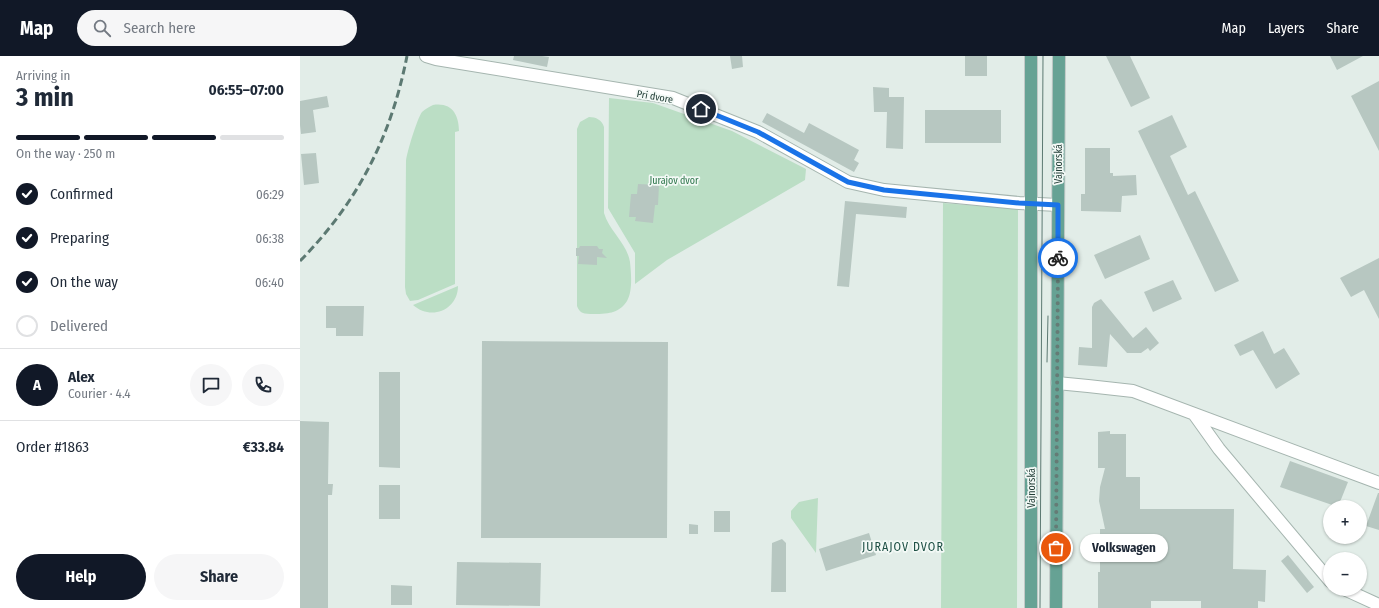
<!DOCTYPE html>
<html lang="en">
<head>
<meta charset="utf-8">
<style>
  body { margin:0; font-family:"Fira Sans Condensed",sans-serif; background:#f6f6f7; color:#1f2937; height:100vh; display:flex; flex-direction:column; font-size:15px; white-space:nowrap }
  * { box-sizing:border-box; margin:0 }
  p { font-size:13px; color:#747a83 }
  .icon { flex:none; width:22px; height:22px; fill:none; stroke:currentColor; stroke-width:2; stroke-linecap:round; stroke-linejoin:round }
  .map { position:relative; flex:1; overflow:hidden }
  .panel { display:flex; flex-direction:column; background:#fff; width:300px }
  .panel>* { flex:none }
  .buttons { position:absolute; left:1023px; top:444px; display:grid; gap:8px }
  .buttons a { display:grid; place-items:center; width:44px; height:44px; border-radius:50%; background:#fff; box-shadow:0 1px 3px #0004; font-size:20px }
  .pin { position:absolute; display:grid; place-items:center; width:34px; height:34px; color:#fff; margin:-17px; border:2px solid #fff; border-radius:50%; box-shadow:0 1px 4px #0007 }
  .courier { position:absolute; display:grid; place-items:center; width:40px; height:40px; margin:-20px; border:3px solid #1a73e8; border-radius:50%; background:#fff; color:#222; box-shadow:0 1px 5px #0007 }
  .bubble { position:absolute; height:28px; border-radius:14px; background:#fff; box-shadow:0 1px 3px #0004; font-size:13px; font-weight:700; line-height:28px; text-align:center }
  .overview em { font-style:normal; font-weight:700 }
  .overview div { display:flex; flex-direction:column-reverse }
  .overview { display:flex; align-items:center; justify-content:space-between; height:68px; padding:0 16px }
  h1 { font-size:26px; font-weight:700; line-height:30px }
  .bar { display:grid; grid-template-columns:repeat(4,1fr); gap:6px 4px; align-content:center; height:48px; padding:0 16px }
  .bar i { height:5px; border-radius:3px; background:#e0e1e3 }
  .bar .selected { background:#111827 }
  .bar p { grid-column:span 4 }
  .line { display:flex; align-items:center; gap:10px; padding:0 16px; border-top:1px solid #e0e1e3 }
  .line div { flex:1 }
  .round { display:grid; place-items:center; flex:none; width:42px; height:42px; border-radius:21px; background:#f6f6f7 }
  ol { padding:0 16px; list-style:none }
  li { display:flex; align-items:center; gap:12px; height:44px }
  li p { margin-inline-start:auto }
  li .icon { padding:4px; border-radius:50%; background:#111827; color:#fff; stroke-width:4 }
  li:last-child { color:#747a83 }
  li i { width:22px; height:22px; border:2px solid #e0e1e3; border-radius:50% }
  .button { display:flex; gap:8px; margin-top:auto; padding:8px 16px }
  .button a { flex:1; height:46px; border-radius:24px; background:#111827; color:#fff; font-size:16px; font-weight:700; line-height:46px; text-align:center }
  .button a+a { background:#f6f6f7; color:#1f2937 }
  header { display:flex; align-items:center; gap:24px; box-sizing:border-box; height:56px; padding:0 20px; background:#111827; color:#fff }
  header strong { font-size:19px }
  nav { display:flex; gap:22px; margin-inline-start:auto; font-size:14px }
  .search { width:280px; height:36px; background:#f6f6f7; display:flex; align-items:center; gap:10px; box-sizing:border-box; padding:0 14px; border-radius:22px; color:#747a83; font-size:15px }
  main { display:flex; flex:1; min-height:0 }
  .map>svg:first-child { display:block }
  .green { fill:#bbdec5 }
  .building { fill:#b7c7c1 }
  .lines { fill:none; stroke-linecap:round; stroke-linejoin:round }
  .minor-casing { stroke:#a5b5af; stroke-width:14 }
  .major-casing { stroke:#c1c9c7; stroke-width:14 }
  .minor { stroke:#fff; stroke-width:12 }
  .major { stroke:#66a294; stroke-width:12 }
  .tram { stroke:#5c7972; stroke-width:1 }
  .rail { stroke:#5c7972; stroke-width:3; stroke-dasharray:8 4; stroke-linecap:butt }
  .done { stroke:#657b75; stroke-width:4; stroke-dasharray:0 7.2 }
  .route { stroke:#1a73e8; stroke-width:5 }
  .labels { text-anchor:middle; stroke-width:3.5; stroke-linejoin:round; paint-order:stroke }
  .street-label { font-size:10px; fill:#223e37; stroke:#f3f9f6 }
  .park-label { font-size:10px; fill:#2c754a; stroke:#f3f9f6 }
  .quarter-label { font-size:12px; letter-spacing:1px; fill:#1e5045; stroke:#f3f9f6 }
</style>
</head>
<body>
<header>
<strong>Map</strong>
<div class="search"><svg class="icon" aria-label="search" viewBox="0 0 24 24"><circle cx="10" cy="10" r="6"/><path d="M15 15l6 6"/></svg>Search here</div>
<nav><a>Map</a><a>Layers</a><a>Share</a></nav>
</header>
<main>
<section class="panel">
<div class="overview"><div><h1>3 min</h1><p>Arriving in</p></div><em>06:55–07:00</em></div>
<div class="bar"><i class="selected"></i><i class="selected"></i><i class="selected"></i><i></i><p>On the way · 250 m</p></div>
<ol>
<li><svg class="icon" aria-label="check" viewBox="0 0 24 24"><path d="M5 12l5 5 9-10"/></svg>Confirmed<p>06:29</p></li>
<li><svg class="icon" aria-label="check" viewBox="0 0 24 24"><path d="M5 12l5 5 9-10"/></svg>Preparing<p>06:38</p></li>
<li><svg class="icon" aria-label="check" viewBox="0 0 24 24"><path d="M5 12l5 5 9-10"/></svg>On the way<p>06:40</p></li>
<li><i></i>Delivered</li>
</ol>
<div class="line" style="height:72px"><b class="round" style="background:#111827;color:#fff">A</b><div><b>Alex</b><p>Courier · 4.4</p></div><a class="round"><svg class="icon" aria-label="chat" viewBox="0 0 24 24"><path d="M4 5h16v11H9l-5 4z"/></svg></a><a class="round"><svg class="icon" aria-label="phone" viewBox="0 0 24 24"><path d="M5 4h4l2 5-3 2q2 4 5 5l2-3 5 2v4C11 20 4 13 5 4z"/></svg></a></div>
<div class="line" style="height:52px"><div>Order #1863</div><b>€33.84</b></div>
<div class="button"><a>Help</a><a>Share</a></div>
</section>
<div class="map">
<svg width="1079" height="552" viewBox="0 0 1079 552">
  <rect width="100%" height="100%" fill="#e2ede8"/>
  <path class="green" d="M 309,42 L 353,47 L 432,75 L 506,113 L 505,124 L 367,204 L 335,228 L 335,197 L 308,152 Z
    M 133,49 C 152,46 159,59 159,75 L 155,76 L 155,228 L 118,244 L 110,245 L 106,238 L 105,231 L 106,105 C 107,96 117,63 122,56 C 125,53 129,51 133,49 Z
    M 289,61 C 296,61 302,64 304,71 L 304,157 C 309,175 327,187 330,206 C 331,216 333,235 327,245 C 324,250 319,254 313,256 C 308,258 288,259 283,257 C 280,256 278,253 277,250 L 277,73 L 280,66 Z
    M 643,147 L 718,153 L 717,552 L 641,552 Z
    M 158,230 C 158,254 131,265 113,249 Z
    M 518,442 L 516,497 L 491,462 L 491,455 L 499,446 Z"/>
  <path class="building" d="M 214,0 L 242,0 L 249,1 L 247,11 L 213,4 Z
    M 430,0 L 442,0 L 443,11 L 432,13 Z
    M 665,0 L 687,0 L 687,20 L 665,20 Z
    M 806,0 L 830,0 L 850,42 L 831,51 Z
    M 1030,0 L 1063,0 L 1037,14 Z
    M 1079,25 L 1079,95 L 1051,40 Z
    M 573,31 L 589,32 L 589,41 L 604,41 L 603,93 L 586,92 L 587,56 L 574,56 Z
    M 27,40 L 29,51 L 13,54 L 16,76 L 1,78 L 0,69 L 0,45 Z
    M 625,54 L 701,54 L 701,87 L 625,87 Z
    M 467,57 L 504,77 L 509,67 L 559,94 L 554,104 L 559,107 L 554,116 L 462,66 Z
    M 872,59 L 887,91 L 870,100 L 888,139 L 895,135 L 939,225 L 915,236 L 838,75 Z
    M 785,92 L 810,92 L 810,117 L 813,117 L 813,120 L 836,119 L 837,139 L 822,140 L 821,156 L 781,155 L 781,138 L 785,138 Z
    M 16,97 L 19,127 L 4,129 L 1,98 Z
    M 338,128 L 359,129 L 358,149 L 355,149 L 353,167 L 335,165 L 336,161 L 329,161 L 331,138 L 337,138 Z
    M 545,145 L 607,151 L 606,162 L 556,158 L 549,231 L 537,230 Z
    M 840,179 L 850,203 L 805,223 L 794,199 Z
    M 280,190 L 297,190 L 299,193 L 303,193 L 302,197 L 307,202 L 297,201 L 297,209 L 278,208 L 279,200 L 276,200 L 276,192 L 279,192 Z
    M 1079,202 L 1079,263 L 1064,234 L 1051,241 L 1040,222 Z
    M 873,224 L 882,243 L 853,256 L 844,236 Z
    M 801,243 L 833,282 L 846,271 L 859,287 L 850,295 L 848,292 L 841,297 L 827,297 L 810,278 L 807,311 L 778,309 L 779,291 L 792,292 L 792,251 L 794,247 Z
    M 26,250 L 64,250 L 63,280 L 36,280 L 36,272 L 26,272 Z
    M 963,275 L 974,298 L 984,292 L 1000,318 L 976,333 L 953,294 L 940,300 L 934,289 Z
    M 182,285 L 368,286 L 367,482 L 181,482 Z
    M 79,316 L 100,316 L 100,412 L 79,411 Z
    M 0,365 L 29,366 L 28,428 L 33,428 L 32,439 L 28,439 L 28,552 L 0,552 Z
    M 810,375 L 810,378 L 826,378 L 826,421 L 840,421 L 840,453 L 934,453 L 933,513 L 966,514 L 965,546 L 958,545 L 958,552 L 901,552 L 901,545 L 851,545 L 851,552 L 798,552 L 798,516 L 800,516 L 800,473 L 805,473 L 799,445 L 800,431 L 805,412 L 798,412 L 798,376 Z
    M 990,405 L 1048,426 L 1038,451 L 980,431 Z
    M 79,429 L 100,429 L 100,463 L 79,463 Z
    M 1078,437 L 1079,437 L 1079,474 L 1066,470 Z
    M 414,455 L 430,455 L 430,476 L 414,476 Z
    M 389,468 L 398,469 L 398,478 L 389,478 Z
    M 569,477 L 576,499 L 526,515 L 519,493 Z
    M 482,483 L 486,487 L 486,536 L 471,536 L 472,487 Z
    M 988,499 L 1014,531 L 1007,537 L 981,505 Z
    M 157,506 L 241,507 L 240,550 L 156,549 Z
    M 91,529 L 112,530 L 112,549 L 91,549 Z"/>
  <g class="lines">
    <g class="minor-casing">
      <path id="minor" d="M 126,0 L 136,3 L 373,42 L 458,76 L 548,126 L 584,134 L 719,147 L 758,149
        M 757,327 L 788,330 L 833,335 L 1079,427
        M 894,358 L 919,393 L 1030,525
        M 1044,533 L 1079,549"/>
    </g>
    <g class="major-casing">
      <path id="major" d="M 731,552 L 731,0
        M 756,552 L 759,0"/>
    </g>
    <use href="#minor" class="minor"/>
    <use href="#major" class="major"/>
    <path class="tram" d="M 747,306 L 748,260
      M 740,552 L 743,0"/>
    <path class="rail" d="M 0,205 C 58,146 91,81 107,0"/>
  </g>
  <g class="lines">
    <path class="done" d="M 756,492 L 758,202"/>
    <path class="route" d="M 401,53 L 458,76 L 548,126 L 584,134 L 719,147 L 758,149 L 758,202"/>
  </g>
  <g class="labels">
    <g class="street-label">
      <text transform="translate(355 40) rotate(10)" y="4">Pri dvore</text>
      <text transform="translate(758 108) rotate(-90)" y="4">Vajnorská</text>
      <text transform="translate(731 432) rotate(-90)" y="4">Vajnorská</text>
    </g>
    <g class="park-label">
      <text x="374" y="128">Jurajov dvor</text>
    </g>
    <g class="quarter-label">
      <text x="603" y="495">JURAJOV DVOR</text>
    </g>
  </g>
</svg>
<div class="buttons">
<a>+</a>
<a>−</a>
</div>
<div class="pin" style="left:756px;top:492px;background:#ea580c"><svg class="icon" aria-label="bag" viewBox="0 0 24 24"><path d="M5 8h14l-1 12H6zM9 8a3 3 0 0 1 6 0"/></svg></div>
<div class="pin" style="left:401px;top:53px;background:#1f2937"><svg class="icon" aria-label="home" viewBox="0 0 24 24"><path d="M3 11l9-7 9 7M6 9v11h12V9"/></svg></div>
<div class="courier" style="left:758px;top:202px"><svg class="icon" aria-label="bike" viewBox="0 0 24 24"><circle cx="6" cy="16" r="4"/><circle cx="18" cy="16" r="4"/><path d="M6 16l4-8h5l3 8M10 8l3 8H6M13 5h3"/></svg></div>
<div class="bubble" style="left:780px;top:478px;width:88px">Volkswagen</div>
</div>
</main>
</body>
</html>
